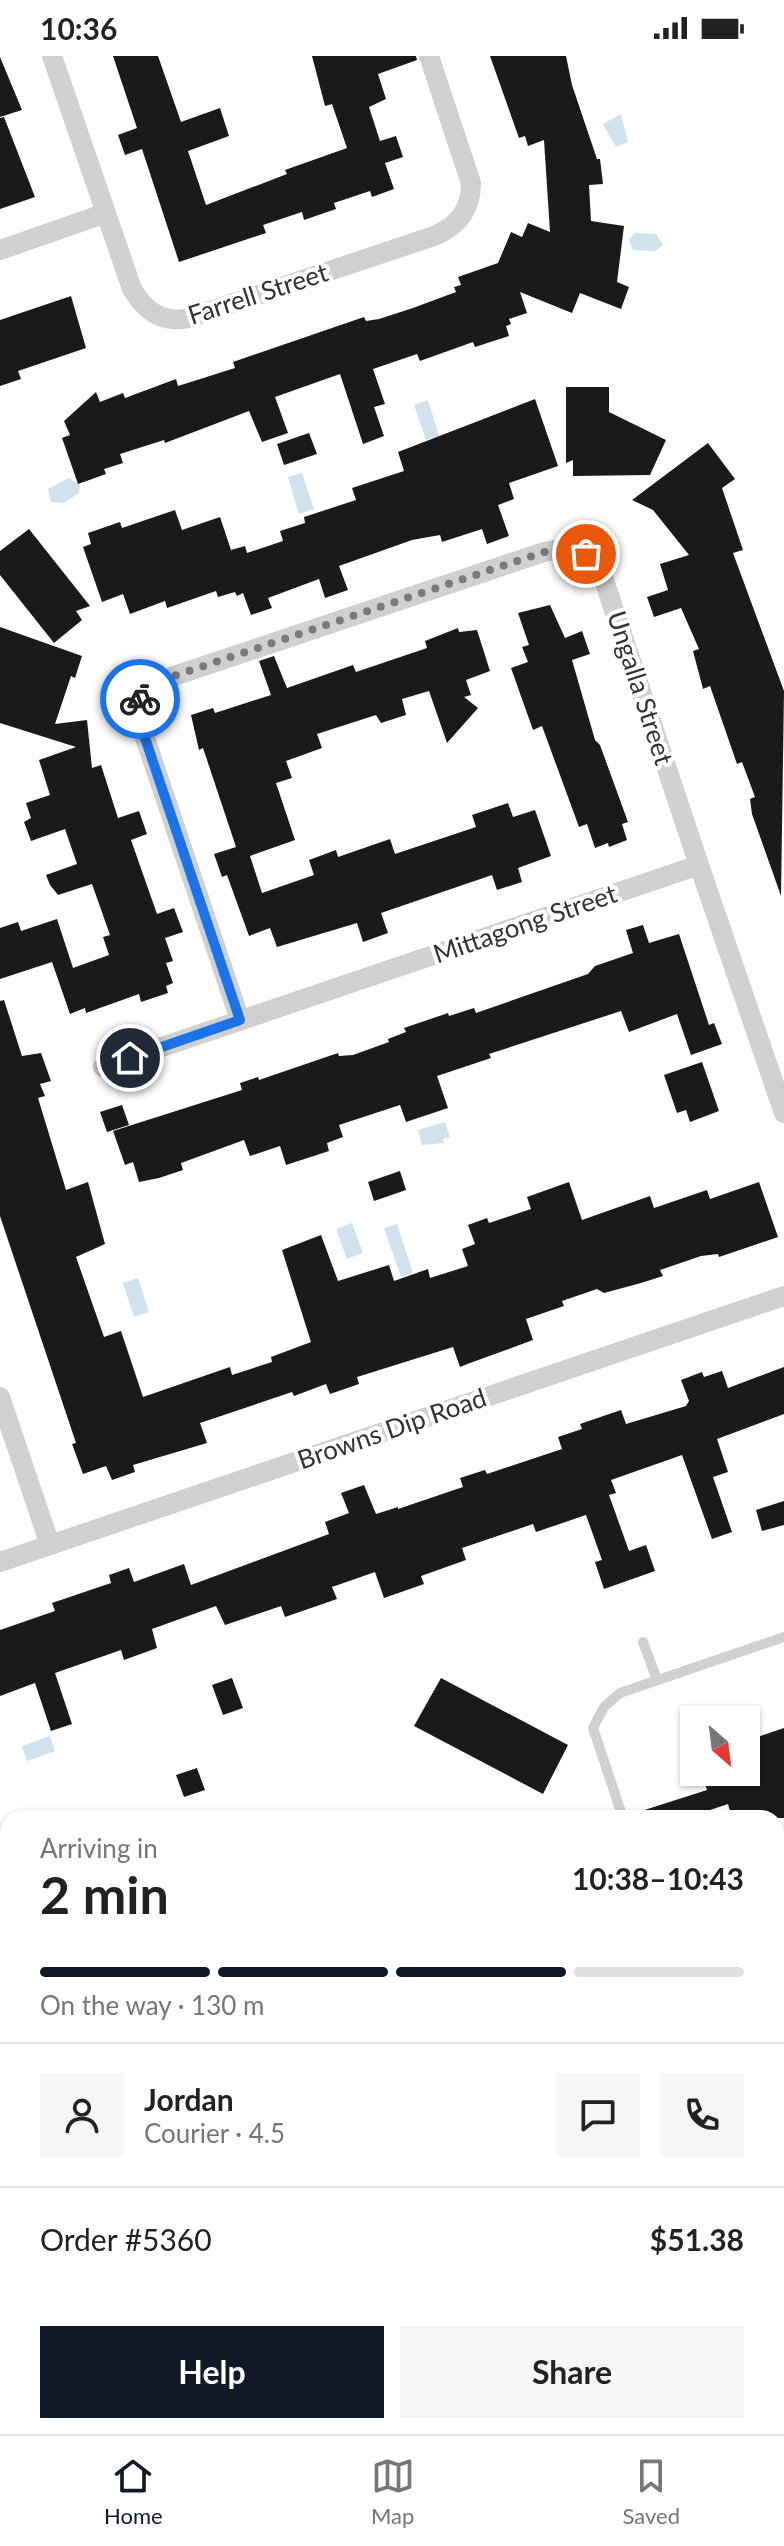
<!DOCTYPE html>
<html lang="en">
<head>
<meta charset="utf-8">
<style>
  body { margin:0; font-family:Lato,sans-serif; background:#f6f6f6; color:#222; height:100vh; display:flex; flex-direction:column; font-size:30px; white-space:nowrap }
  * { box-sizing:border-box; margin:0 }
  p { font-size:26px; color:#767676 }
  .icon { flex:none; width:44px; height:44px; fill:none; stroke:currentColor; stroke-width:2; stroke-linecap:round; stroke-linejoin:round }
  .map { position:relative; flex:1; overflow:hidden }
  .panel { position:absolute; left:0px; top:1754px; width:784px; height:624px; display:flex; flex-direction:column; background:#fff; border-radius:24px 24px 0 0; box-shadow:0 2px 6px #0004 }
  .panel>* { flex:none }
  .needle { width:52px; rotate:152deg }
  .fabs { position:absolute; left:680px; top:1650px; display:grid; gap:16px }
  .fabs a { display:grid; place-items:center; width:80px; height:80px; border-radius:0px; background:#fff; box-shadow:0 2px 6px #0004; font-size:40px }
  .pin { position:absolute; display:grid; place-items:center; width:68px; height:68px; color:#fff; margin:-34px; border:4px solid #fff; border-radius:50%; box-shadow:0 2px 8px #0007 }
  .courier { position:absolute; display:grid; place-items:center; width:80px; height:80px; margin:-40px; border:6px solid #1a73e8; border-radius:50%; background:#fff; color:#222; box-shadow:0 2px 10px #0007 }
  .overview em { font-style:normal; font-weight:700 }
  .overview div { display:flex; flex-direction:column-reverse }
  .overview { display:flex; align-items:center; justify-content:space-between; height:136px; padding:0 40px }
  h1 { font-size:52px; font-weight:700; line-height:60px }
  .bar { display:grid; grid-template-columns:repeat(4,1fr); gap:12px 8px; align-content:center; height:96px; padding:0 40px }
  .bar i { height:10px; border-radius:6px; background:#e0e0e0 }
  .bar .current { background:#111827 }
  .bar p { grid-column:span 4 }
  .line { display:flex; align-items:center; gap:20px; padding:0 40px; border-top:2px solid #e0e0e0 }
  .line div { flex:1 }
  .round { display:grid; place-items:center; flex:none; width:84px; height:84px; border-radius:0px; background:#f6f6f6 }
  .action { display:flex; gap:16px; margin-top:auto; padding:16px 40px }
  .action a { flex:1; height:92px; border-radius:0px; background:#111827; color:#fff; font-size:32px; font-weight:700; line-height:92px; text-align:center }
  .action a+a { background:#f6f6f6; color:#222 }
  .status { display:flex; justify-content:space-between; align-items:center; height:56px; padding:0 40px; background:#fff; direction:ltr }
  .status svg { height:22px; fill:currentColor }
  .dock { display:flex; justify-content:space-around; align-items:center; height:112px; border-top:2px solid #e0e0e0; background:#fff; font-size:22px; color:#767676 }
  .dock a { display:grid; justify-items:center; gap:4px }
  .dock .current { color:#111827 }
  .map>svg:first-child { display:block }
  .water { fill:#cfe2ee }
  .building { fill:#1a1a1a }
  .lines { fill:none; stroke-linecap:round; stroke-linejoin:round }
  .lane { stroke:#d0d0d0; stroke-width:10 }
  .street { stroke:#d0d0d0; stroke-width:20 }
  .done { stroke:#7a7a7a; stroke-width:8; stroke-dasharray:0 14.4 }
  .route { stroke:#1a73e8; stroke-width:10 }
  .labels { text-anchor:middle; stroke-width:8; stroke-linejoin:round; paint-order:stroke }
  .street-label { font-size:26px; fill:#333; stroke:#fff }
</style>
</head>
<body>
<div class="status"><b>10:36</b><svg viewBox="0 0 49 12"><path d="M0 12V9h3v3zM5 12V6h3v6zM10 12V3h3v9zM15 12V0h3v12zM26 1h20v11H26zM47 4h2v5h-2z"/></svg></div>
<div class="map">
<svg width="784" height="2378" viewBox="0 0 784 2378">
  <rect width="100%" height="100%" fill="#fff"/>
  <path class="water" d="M 621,58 L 628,86 L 616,91 L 603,68 Z
    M 635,177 L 656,178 L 663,189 L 655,195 L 633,194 L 629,184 Z
    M 428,344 L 439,380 L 426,384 L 414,349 Z
    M 302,417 L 314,453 L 299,458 L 288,421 Z
    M 69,422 L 80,429 L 79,437 L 64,447 L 51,446 L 48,433 Z
    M 445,1066 L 450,1081 L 443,1083 L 444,1087 L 422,1089 L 418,1074 Z
    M 352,1167 L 363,1197 L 347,1203 L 336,1173 Z
    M 397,1168 L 413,1217 L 401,1221 L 384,1172 Z
    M 138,1222 L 149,1256 L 134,1261 L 123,1227 Z
    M 50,1680 L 55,1695 L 27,1705 L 22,1690 Z"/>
  <path class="building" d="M 113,0 L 158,0 L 181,66 L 220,52 L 229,80 L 188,95 L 206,149 L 287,118 L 285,114 L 347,92 L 332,48 L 325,50 L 312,0 L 416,0 L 417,4 L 378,18 L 386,43 L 369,51 L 380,85 L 396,80 L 403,101 L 385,107 L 394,133 L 372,141 L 370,135 L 334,147 L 336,153 L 304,164 L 302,156 L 263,169 L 266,177 L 179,206 L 142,93 L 125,99 L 118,79 L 137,72 Z
    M 490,0 L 566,0 L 572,29 L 597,103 L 600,103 L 603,128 L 589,129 L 591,165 L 624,170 L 617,226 L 629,231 L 621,253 L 580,237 L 572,257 L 520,236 L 527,257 L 509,263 L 511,268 L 506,270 L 509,280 L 475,291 L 473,286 L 420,305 L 417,298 L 373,313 L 385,348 L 374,351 L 384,380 L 363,388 L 340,318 L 275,341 L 288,377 L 262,386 L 249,355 L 165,387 L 164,384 L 120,398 L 123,407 L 104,413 L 106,418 L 78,428 L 62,382 L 70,379 L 64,365 L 96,336 L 100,346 L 123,337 L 125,342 L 176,323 L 178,330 L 235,312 L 233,306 L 364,261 L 366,265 L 379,263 L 413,252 L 456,236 L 454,231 L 461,229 L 458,221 L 498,207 L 511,176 L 522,181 L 528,167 L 550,176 L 544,84 L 528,90 L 525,80 L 519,82 Z
    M 0,1 L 22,54 L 0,61 Z
    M 4,61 L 35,141 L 0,153 L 0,62 Z
    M 71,240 L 86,292 L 18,315 L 21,323 L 0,330 L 0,264 Z
    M 566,331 L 609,331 L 609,356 L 666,384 L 650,419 L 573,420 L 573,404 L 566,407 Z
    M 535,343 L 558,410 L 509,427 L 514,443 L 498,449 L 509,480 L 487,488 L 482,473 L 442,486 L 440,479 L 412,484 L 339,510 L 348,534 L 325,542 L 319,523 L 268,542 L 272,552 L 251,559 L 243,537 L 237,540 L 235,536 L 218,541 L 216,535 L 167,552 L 165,545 L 130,558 L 123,538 L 102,546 L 83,491 L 91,488 L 88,477 L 120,466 L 122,472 L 175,454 L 182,474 L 220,461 L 231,494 L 245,490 L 247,497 L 283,485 L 280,475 L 305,467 L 304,461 L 356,444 L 352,432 L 404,415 L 398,396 Z
    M 309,377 L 317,398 L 284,409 L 277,388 Z
    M 708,387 L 735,423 L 722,432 L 743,494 L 733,497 L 784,635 L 781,840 L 752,758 L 750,743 L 755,741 L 742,706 L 737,708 L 710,630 L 703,633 L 693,595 L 699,593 L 681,552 L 654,561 L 647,541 L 668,534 L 660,508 L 689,499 L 653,454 L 632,444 Z
    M 29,473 L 90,550 L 76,555 L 82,564 L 54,587 L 0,519 L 0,495 Z
    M 550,549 L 565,582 L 582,575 L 590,598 L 572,604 L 595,684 L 600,689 L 628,766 L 622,768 L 627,784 L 609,791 L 608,787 L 595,792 L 587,768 L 579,771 L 542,670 L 533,674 L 511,612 L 528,606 L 522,591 L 529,589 L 518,557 Z
    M 0,571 L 82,600 L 75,622 L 71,620 L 55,668 L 87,664 L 92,712 L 101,709 L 118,762 L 139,755 L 147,778 L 131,784 L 157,858 L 174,852 L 183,876 L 165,882 L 173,905 L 166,907 L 173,927 L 166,930 L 168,937 L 141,946 L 139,938 L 86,957 L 85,952 L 70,958 L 52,906 L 0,923 L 0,872 L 18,866 L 21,875 L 57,863 L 73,912 L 109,899 L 103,881 L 110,879 L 92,828 L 58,839 L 50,829 L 46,819 L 77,808 L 65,773 L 31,785 L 24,766 L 31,762 L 26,747 L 50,739 L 39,704 L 76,691 L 0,667 Z
    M 458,572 L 459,576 L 477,574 L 490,615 L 466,624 L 471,639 L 464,641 L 478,652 L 447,687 L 429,635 L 402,643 L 406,659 L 381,667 L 376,659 L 317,678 L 322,692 L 286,705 L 292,722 L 276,727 L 295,784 L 250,800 L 262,837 L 314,819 L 309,804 L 336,794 L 338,801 L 390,783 L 395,798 L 476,771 L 472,759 L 508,747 L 513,761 L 535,754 L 551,800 L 518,812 L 522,826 L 497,834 L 492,819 L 381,857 L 388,877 L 363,886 L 357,867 L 277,891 L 270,872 L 249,880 L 227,819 L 222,821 L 214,798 L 236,791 L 203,692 L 199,694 L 191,659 L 213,652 L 215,657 L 271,639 L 259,605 L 274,600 L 287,632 L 353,609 L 356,616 L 427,592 L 425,585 Z
    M 643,869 L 649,887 L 679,878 L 709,969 L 714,967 L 722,988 L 691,999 L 677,958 L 629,976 L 621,955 L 489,998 L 491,1002 L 437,1020 L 448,1052 L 406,1066 L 400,1049 L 339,1069 L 343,1081 L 327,1087 L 329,1095 L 286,1109 L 280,1090 L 250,1100 L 244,1084 L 181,1107 L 183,1114 L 159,1122 L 139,1126 L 133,1106 L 125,1109 L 113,1075 L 242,1034 L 240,1027 L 258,1021 L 259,1024 L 338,997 L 339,1000 L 353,999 L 389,986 L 388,983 L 406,976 L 404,972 L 448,957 L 449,960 L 474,952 L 476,957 L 588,918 L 595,910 L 633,897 L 626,874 Z
    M 4,944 L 22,1000 L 41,997 L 51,1025 L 40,1028 L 45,1040 L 38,1042 L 66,1134 L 88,1126 L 105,1188 L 76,1201 L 104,1281 L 121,1275 L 143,1341 L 230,1311 L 232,1319 L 272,1306 L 271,1301 L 311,1286 L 282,1194 L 321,1179 L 338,1225 L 389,1209 L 394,1225 L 428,1213 L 430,1222 L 468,1210 L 462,1193 L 475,1188 L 468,1169 L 487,1162 L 489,1167 L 531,1153 L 527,1141 L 569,1126 L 582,1164 L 650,1140 L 654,1152 L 707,1134 L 710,1143 L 759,1126 L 778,1181 L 719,1201 L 718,1198 L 701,1200 L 660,1214 L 663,1220 L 641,1227 L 604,1237 L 597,1233 L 562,1245 L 564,1250 L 526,1263 L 533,1284 L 470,1307 L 460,1311 L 453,1291 L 357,1321 L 359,1328 L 330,1338 L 326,1328 L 294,1340 L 292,1336 L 200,1367 L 207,1387 L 133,1409 L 135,1416 L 112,1424 L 106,1410 L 83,1418 L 72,1388 L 76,1387 L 0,1160 L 0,945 Z
    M 702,1006 L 719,1055 L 690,1066 L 686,1054 L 677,1057 L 664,1019 Z
    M 122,1049 L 129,1069 L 107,1076 L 100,1056 Z
    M 400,1115 L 406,1134 L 374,1145 L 368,1126 Z
    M 784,1311 L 784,1358 L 717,1383 L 728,1416 L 713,1421 L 732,1476 L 712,1483 L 682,1399 L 611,1424 L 616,1437 L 609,1439 L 629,1495 L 646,1489 L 655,1515 L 604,1533 L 595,1506 L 602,1504 L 586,1459 L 536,1476 L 533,1468 L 462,1492 L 466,1504 L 421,1520 L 424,1528 L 384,1542 L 375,1516 L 332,1531 L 337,1543 L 285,1561 L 281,1550 L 225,1569 L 216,1550 L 152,1573 L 157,1592 L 124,1604 L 121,1594 L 55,1617 L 72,1668 L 51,1675 L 35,1627 L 0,1640 L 0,1574 L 55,1555 L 52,1547 L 111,1527 L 109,1519 L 129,1512 L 134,1526 L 184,1508 L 191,1529 L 329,1478 L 325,1466 L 349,1457 L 341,1437 L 364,1429 L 376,1458 L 398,1451 L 398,1453 L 463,1431 L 460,1422 L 485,1414 L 487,1418 L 562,1393 L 558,1381 L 582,1373 L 580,1368 L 621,1354 L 626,1368 L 686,1350 L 689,1345 L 681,1324 L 702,1316 L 704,1321 L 722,1315 L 728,1332 Z
    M 784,1445 L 784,1469 L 762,1475 L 756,1454 Z
    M 232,1622 L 243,1652 L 223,1659 L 212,1629 Z
    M 441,1622 L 568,1689 L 543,1738 L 414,1670 Z
    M 784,1672 L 784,1762 L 732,1762 L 728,1748 L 686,1762 L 633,1762 L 632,1758 L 707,1734 L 701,1716 L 746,1716 L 746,1685 Z
    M 197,1712 L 205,1734 L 184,1741 L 176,1719 Z"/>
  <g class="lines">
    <path class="lane" d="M 643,1586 L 657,1624
      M 623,1762 L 593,1672 L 604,1651 L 620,1637 L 784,1581
      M 776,2176 L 784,2173
      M 776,2222 L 784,2246
      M 197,2378 L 217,2370"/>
    <path class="street" d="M 52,0 L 132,233 C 145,255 162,268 189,262 L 434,180 C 458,170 471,154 471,127 L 429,0
      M 0,194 L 106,157
      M 123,632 L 141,641 L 171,621 L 544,496 C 570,490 589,494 602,518 L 699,809
      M 141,641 L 138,654 L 143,676 L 240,964
      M 103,1011 L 699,809 L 784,1057
      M 0,1341 L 50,1489
      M 0,1506 L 784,1240"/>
  </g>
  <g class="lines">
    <path class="done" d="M 140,643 L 171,621 L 544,496 L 572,493 L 586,498"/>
    <path class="route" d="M 130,1002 L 240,964 L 143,676 L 138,654 L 140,643"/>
  </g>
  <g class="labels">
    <g class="street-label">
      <text transform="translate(258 238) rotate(-18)" y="9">Farrell Street</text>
      <text transform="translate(640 632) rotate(72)" y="9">Ungalla Street</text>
      <text transform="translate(525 868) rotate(-19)" y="9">Mittagong Street</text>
      <text transform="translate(392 1373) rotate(-19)" y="9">Browns Dip Road</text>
    </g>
  </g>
</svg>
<div class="fabs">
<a><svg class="needle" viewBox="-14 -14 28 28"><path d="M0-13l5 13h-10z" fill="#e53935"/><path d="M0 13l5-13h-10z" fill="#767676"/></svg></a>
</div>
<div class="pin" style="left:586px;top:498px;background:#ea580c"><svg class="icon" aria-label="bag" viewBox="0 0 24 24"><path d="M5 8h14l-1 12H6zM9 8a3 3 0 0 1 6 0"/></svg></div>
<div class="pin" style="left:130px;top:1002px;background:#1f2937"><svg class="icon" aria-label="home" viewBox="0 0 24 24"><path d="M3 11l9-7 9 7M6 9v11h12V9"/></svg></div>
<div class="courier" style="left:140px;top:643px"><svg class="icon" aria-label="bike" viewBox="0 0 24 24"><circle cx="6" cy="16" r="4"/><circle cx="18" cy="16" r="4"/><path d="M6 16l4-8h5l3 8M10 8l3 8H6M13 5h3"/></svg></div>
<section class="panel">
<div class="overview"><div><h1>2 min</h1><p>Arriving in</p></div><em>10:38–10:43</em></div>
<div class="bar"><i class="current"></i><i class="current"></i><i class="current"></i><i></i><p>On the way · 130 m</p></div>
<div class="line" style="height:144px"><a class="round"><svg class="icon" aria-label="person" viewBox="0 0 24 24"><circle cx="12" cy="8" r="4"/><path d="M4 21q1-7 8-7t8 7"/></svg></a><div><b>Jordan</b><p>Courier · 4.5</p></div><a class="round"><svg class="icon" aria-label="chat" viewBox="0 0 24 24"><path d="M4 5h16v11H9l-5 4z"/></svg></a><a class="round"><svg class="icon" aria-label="phone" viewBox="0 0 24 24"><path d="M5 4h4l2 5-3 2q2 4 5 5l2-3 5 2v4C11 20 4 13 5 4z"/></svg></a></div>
<div class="line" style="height:104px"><div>Order #5360</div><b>$51.38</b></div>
<div class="action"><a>Help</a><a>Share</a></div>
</section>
</div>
<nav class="dock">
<a class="current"><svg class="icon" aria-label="home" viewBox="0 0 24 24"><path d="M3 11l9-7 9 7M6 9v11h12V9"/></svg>Home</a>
<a><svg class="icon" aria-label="map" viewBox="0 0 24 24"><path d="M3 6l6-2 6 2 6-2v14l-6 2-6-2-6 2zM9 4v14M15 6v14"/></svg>Map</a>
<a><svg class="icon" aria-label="saved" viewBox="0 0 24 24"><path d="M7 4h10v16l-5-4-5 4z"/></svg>Saved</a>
</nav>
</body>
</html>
